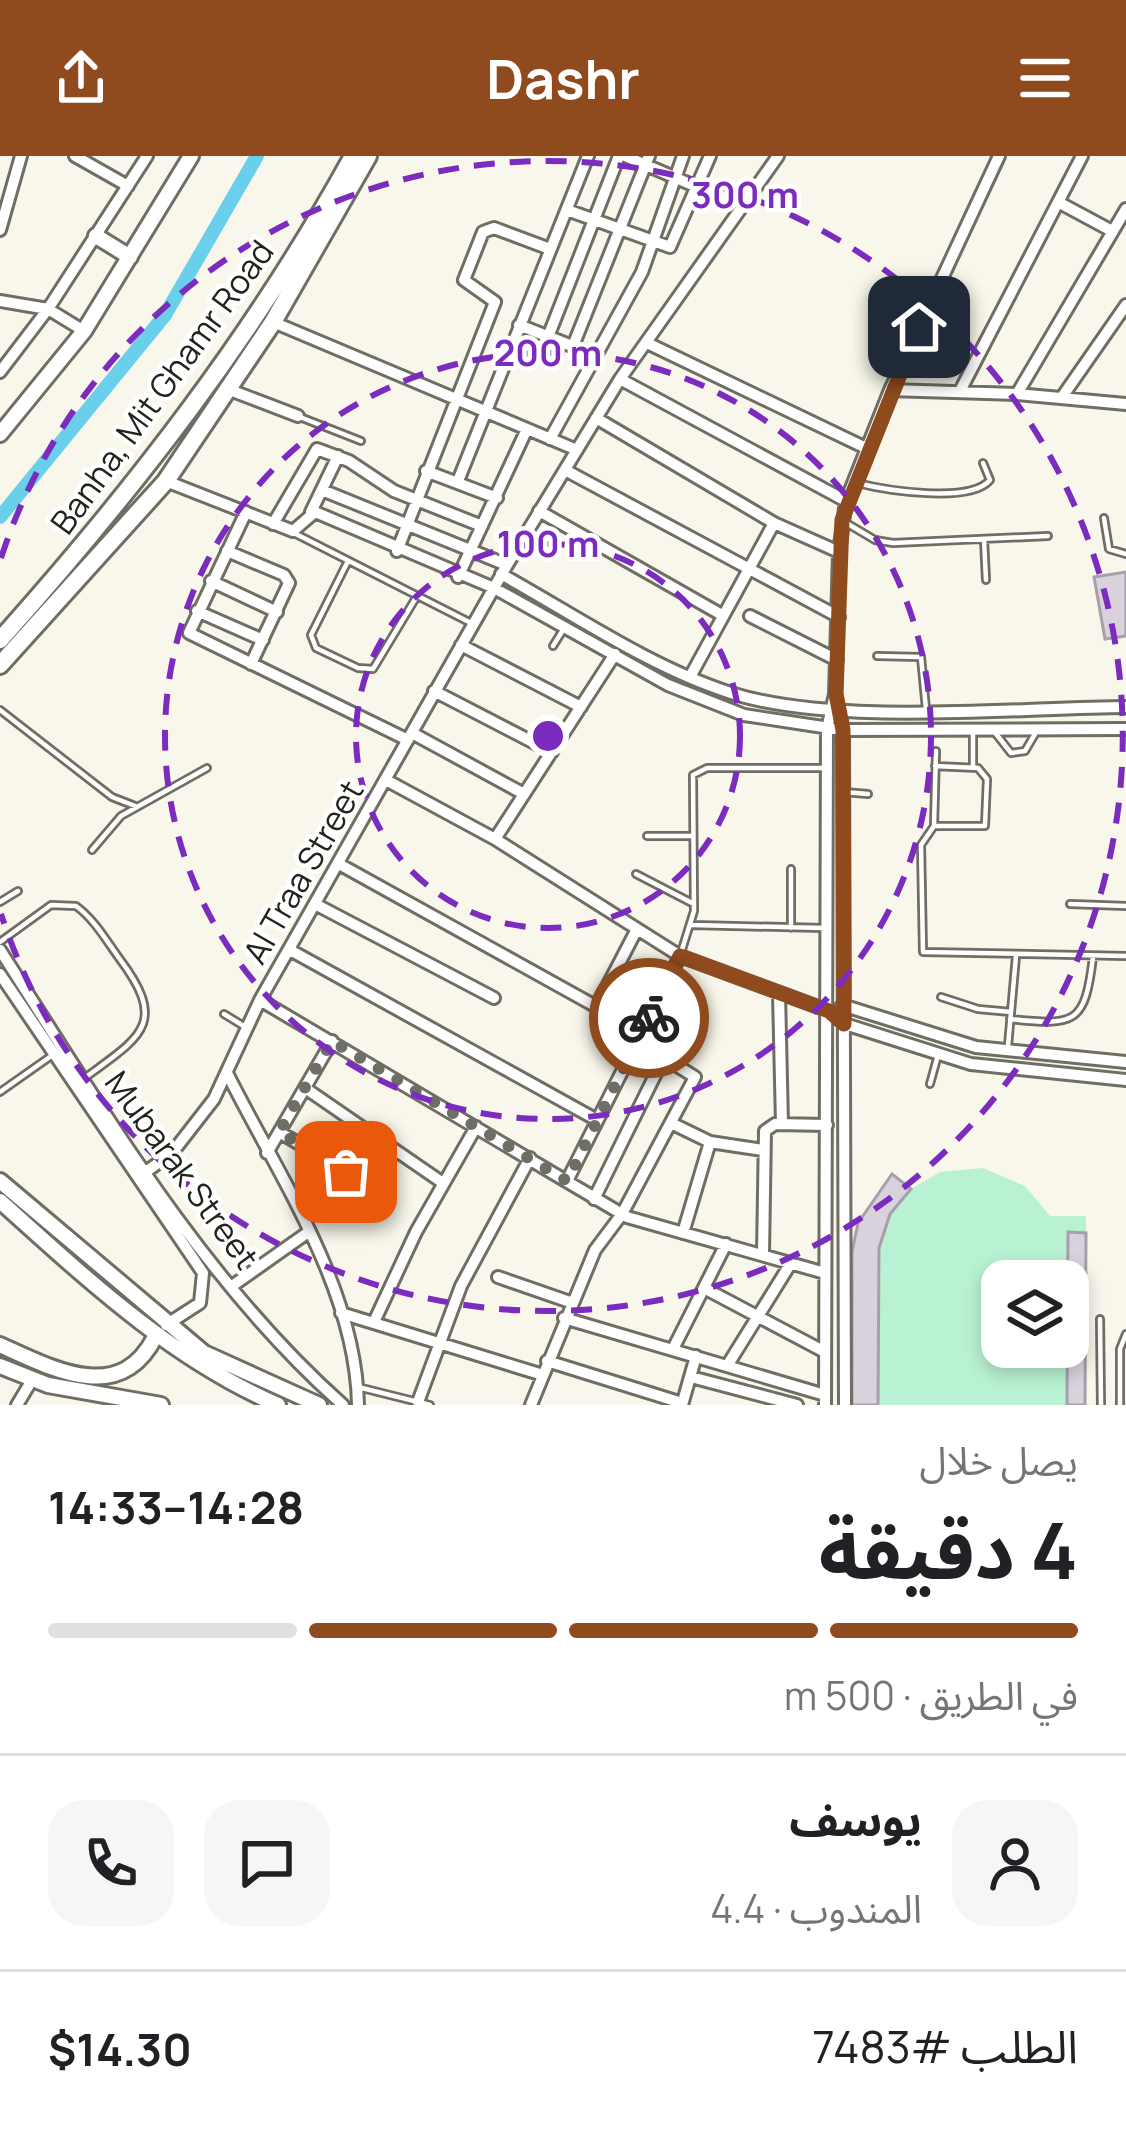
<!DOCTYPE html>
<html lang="ar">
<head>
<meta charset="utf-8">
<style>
  body { margin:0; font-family:Manrope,"Noto Sans Arabic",sans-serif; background:#f6f6f6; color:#202124; direction:rtl; height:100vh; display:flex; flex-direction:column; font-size:45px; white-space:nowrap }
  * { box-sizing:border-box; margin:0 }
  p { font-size:39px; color:#757577 }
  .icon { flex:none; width:66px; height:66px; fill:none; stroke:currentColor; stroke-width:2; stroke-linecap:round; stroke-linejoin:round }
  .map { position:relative; height:1249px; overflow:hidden; direction:ltr }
  .side { display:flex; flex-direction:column; background:#fff; flex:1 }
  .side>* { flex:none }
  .controls { position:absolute; left:981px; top:1104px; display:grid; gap:24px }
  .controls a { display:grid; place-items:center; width:108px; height:108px; border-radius:24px; background:#fff; box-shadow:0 6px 18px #0003; font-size:60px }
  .pin { position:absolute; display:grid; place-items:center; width:102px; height:102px; color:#fff; margin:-51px; border-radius:24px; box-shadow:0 6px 18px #0006 }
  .courier { position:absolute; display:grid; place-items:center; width:120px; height:120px; margin:-60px; border:9px solid #8f4b1d; border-radius:50%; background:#fff; color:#222; box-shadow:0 3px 15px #0007 }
  .head em { font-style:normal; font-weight:700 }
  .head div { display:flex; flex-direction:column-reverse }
  .head { display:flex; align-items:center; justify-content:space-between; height:204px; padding:0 48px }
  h1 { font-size:78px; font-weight:700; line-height:90px }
  .bar { display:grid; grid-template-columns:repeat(4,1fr); gap:18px 12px; align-content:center; height:144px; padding:0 48px }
  .bar i { height:15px; border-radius:9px; background:#e0e0e0 }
  .bar .current { background:#8f4b1d }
  .bar p { grid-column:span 4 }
  .line { display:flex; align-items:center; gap:30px; padding:0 48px; border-top:3px solid #e0e0e0 }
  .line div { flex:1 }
  .round { display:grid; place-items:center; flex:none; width:126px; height:126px; border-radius:36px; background:#f6f6f6 }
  header { display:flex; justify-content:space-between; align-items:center; height:156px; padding:0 48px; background:#8f4b1d; color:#fff; font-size:54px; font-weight:700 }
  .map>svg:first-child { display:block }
  .green { fill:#b9f2d2; fill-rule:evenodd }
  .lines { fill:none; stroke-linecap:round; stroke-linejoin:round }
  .canal { stroke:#69cfea; stroke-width:14 }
  .building { fill:#d9d2dc; stroke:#a7a0aa; stroke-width:3 }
  .service-casing { stroke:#706e64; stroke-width:10 }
  .minor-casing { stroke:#706e64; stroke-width:16 }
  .secondary-casing { stroke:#706e64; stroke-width:20 }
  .trunk-casing { stroke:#706e64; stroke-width:22 }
  .service { stroke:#fff; stroke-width:4.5 }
  .minor { stroke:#fff; stroke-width:10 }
  .secondary { stroke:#fff; stroke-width:14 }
  .trunk { stroke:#fff; stroke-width:16 }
  .done { stroke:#6e6d66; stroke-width:12; stroke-dasharray:0 21.6 }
  .route { stroke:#8f4b1d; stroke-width:15 }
  .ring { fill:none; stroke:#7b2cbf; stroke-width:6; stroke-dasharray:21 15 }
  .labels { text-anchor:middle; stroke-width:9; stroke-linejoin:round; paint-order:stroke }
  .street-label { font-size:33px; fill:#23231e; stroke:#fff }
  .centre { fill:#7b2cbf; stroke:#fff; stroke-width:6 }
  .ring-label { font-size:36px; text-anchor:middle; font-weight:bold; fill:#7b2cbf; stroke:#fff; stroke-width:9; stroke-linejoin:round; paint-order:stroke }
</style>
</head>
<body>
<header><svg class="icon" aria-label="menu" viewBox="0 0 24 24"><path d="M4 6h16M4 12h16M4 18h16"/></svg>Dashr<svg class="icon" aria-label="share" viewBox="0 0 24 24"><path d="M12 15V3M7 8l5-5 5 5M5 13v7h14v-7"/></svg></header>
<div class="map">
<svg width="1126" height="1249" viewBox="0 0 1126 1249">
  <rect width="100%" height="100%" fill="#f9f7eb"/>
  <path class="green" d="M 983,1012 L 1025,1030 L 1050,1060 L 1086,1060 L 1085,1249 L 852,1249 C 852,1170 835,1081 892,1018 L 911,1033 L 940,1016 ZM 1002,1125 L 1068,1125 L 1068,1191 L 1002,1191 Z"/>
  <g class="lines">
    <path class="canal" d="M 0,361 L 165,159 L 257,0"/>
  </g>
  <path class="building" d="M 1126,416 L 1126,480 L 1105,483 L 1094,421 Z
    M 892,1018 L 911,1033 L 890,1058 L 879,1092 L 878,1249 L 852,1249 L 852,1096 L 858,1067 Z
    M 1068,1076 L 1086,1077 L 1085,1249 L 1067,1249 Z"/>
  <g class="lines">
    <g class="service-casing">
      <path id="service" d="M 300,261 L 361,285
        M 857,327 C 885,334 970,348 990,324 L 983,307
        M 1104,362 L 1109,393 L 1126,398
        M 843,365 L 875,384 L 893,387 L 1048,380
        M 292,376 L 469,466
        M 984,383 L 986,424
        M 348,405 L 311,479 L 316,492 L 358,512 L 373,513 L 417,440
        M 553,490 L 563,474
        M 877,500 L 921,501 L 926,553
        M 0,554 L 112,641 L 135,650
        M 993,574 L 1011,597 L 1025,595 L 1035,578
        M 936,595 L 934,670 L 921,689 L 923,796 L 1126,800
        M 935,610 L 978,612 L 987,623 L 985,670 L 935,670
        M 973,611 L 973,575
        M 844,636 L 868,638
        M 647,680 L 693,680
        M 92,694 L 121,660 L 207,612
        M 791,713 L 791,772
        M 636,718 L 694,748
        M 0,746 L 18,735
        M 1070,748 L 1126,750
        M 692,769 L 824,772
        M 0,786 L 51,749 L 76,750 C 94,763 106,784 119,802 C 168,867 142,880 86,921
        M 680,800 L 694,755 L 693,619 L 707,612 L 826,612
        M 941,841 L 978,853 L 1011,856
        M 224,858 L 247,872
        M 1010,863 C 1076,870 1085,868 1093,801
        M 1008,890 L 1016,800
        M 930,928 L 938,899
        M 0,936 L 54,898
        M 1100,1163 L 1101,1249
        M 358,1231 L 430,1249
        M 1120,1249 L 1120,1193 L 1126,1178"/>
    </g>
    <g class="minor-casing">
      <path id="minor" d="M 75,0 L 128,30
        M 625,0 L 697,31
        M 1058,46 L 1112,75
        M 567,54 L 670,91 L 710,0
        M 0,74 L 21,0
        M 0,145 L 48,153 L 84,175
        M 273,166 L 577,294
        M 519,169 L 592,198
        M 548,181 L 619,0
        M 647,187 L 866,292
        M 573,190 L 649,0
        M 0,216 L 48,153 L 147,0
        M 620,223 L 846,345
        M 230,234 L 298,260
        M 890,234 L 1017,238 L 1126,53
        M 960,235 L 1082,0
        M 1017,238 L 1126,248
        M 1062,241 L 1126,149
        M 596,262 L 774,367 L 839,396
        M 550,283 L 642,116 L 683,0
        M 565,314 L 839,461
        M 426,315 L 497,342
        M 166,325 L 293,375 L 315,356 L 494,432 L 668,529 L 744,559 L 843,574 L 1126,573
        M 458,325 L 588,0
        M 322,334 L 507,409
        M 539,355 L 722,459
        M 246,356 L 189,477 L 408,584
        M 311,356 L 338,300
        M 273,368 L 317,293 L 349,305 L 394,335 L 482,370
        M 227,395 L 284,419 L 289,427 L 251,508
        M 397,395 L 495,146 L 464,124 L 483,76 L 494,72 L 550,93
        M 501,418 C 575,459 650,511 731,537 C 835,570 1013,552 1126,551
        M 458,421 L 527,273
        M 211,425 L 277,456
        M 197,455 L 263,484
        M 750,460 L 837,504
        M 461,489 L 581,551
        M 690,521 L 774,367
        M 434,535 L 552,596
        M 835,538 L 843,574 L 845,1249
        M 412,577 L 524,638
        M 386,624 L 495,683 L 680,800 L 829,855 L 845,868 L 971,908 L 1126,924
        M 495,683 L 615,498
        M 339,708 L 642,876
        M 315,748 L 494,842
        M 0,794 C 101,951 202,1124 343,1249
        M 290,794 L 597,964
        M 0,818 L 203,1117 L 200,1147 L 166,1169
        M 779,837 L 782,968
        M 260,844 L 627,1061 L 825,1117
        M 598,848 L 637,773
        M 842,849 L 976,891 L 1126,906
        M 227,917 C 278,1019 356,1132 358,1249
        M 305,932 L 443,1027
        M 671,967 L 710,986 L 763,994
        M 279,976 L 380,1035
        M 267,997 L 332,885
        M 147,1015 L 172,997 L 214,943 L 260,844 L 507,409 L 620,223 L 778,0
        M 567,1025 L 680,800
        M 594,1043 L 664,901
        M 683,1077 L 710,986
        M 763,1098 L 765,975 L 775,968 L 827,969
        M 498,1121 L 570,1146
        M 232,1130 L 307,1077
        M 704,1132 L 825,1196
        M 341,1157 L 543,1219
        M 564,1162 L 825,1239
        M 374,1166 L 416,1076 L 476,971
        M 673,1193 L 726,1088
        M 547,1205 L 682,1247
        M 727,1210 L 791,1107
        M 691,1221 L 797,1249
        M 418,1246 L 461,1130 L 530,1002
        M 17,1249 L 32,1224
        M 531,1249 L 595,1094 L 622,1058 L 695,921 L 637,885
        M 682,1249 L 696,1200
        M 825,1249 L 827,573 L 835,538 L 839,396 L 846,345 L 890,234 L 999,0"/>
    </g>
    <g class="secondary-casing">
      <path id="secondary" d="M 96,80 L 130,101
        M 0,278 L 84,175 L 191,0
        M 0,1025 L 204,1197 L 319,1249
        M 0,1045 C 87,1123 170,1202 278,1249
        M 0,1189 C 55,1214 120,1249 155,1181
        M 0,1210 L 48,1229 L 161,1249"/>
    </g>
    <g class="trunk-casing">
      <path id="trunk" d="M 0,484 C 134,334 256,177 353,0
        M 0,509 L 166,325 L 273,166 L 368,0"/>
    </g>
    <use href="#service" class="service"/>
    <use href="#minor" class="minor"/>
    <use href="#secondary" class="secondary"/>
    <use href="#trunk" class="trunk"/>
  </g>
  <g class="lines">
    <path class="done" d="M 346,1016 L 279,976 L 332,885 L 567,1025 L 649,862"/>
    <path class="route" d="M 649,862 L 680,800 L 829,855 L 844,868 L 843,574 L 836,538 L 842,364 L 919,171"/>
  </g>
  <g class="ring">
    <circle cx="548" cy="580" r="192"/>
    <circle cx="548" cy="580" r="383"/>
    <path d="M1 402A575 575 0 1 1 1 758"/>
  </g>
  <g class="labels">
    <g class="street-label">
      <text transform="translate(162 231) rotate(-54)" y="12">Banha, Mit Ghamr Road</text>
      <text transform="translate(303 716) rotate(-60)" y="12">Al Traa Street</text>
      <text transform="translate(182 1014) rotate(54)" y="12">Mubarak Street</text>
    </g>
  </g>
  <circle cx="548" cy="580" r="18" class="centre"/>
  <g class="ring-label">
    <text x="745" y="52">300 m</text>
    <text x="548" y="210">200 m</text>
    <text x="548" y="401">100 m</text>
  </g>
</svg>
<div class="controls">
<a><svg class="icon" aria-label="layers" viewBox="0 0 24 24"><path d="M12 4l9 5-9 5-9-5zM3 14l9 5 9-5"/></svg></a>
</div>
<div class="pin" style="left:346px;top:1016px;background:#ea580c"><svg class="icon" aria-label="bag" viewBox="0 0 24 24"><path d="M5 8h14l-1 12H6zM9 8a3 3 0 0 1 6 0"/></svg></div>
<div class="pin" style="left:919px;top:171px;background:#1f2937"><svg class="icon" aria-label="home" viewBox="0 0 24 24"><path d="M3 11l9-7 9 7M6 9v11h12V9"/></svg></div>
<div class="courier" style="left:649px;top:862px"><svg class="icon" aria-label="bike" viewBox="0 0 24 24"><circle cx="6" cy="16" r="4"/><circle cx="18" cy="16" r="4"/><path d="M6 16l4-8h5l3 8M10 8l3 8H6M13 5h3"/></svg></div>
</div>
<section class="side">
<div class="head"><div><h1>4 دقيقة</h1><p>يصل خلال</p></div><em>14:28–14:33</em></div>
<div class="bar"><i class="current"></i><i class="current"></i><i class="current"></i><i></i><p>في الطريق · 500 m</p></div>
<div class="line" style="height:216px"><a class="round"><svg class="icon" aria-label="person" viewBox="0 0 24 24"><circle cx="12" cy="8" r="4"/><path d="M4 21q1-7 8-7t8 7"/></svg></a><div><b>يوسف</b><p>المندوب · 4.4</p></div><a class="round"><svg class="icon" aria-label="chat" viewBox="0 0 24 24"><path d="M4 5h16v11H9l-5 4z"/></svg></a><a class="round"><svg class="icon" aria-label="phone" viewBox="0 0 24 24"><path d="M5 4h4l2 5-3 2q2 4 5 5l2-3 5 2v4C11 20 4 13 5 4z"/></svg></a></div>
<div class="line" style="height:156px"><div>الطلب #7483</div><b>$14.30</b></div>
</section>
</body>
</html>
